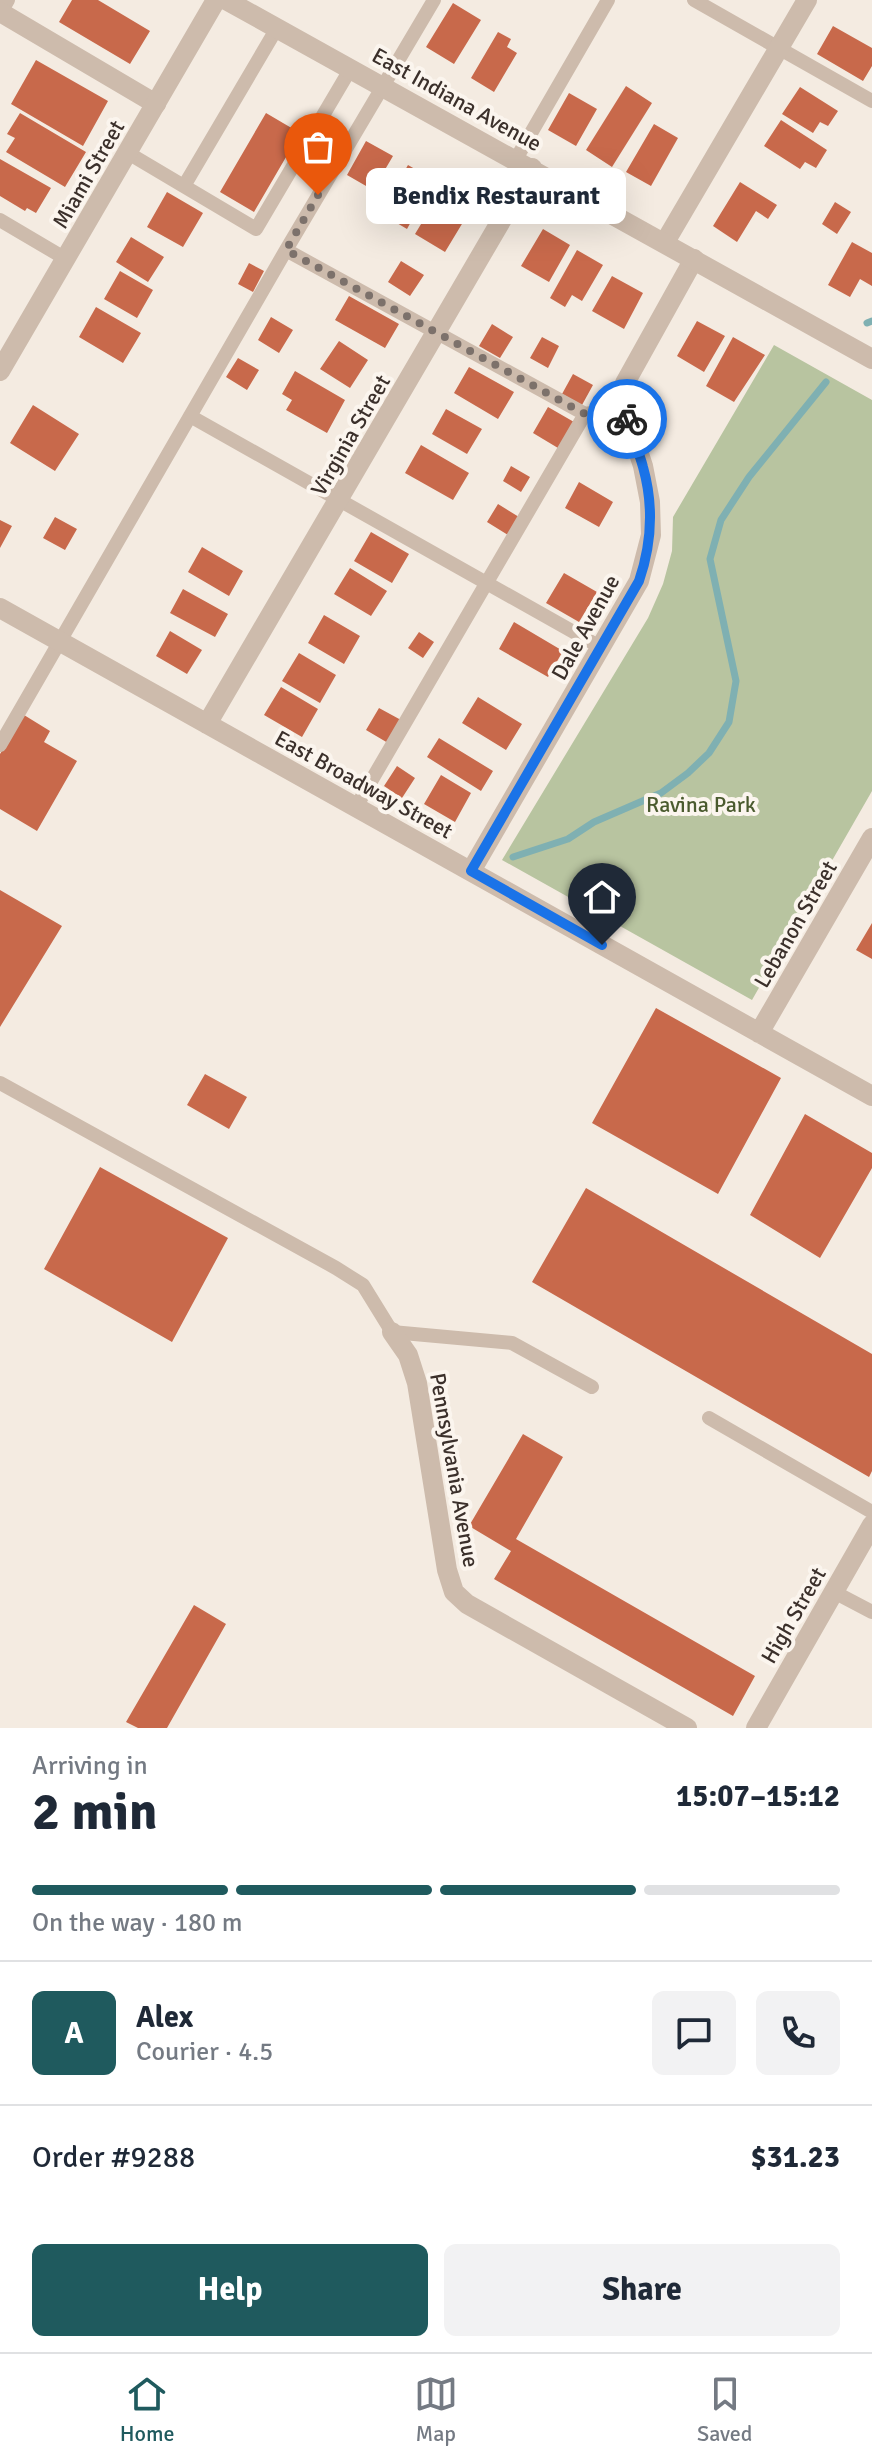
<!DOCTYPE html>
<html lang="en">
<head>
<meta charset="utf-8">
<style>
  body { margin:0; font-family:Signika,sans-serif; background:#f2f2f3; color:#1f2937; height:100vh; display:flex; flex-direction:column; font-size:30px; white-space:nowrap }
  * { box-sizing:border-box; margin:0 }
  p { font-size:26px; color:#747a83 }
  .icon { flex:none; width:44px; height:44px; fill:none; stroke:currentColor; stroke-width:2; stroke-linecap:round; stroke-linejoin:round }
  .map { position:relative; height:1728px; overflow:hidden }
  .details { display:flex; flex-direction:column; background:#fff; flex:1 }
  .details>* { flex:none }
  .pin { position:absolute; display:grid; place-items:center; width:68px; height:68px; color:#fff; margin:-82px -34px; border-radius:50% 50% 50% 0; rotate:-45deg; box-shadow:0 0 8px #0007 }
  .pin .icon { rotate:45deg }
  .courier { position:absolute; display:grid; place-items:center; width:80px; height:80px; margin:-40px; border:6px solid #1a73e8; border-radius:50%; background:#fff; color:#222; box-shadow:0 2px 10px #0007 }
  .bubble { position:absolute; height:56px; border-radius:12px; background:#fff; box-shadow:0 8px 32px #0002; font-size:26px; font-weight:800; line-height:56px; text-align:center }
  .headline em { font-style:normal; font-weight:800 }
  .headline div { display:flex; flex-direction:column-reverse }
  .headline { display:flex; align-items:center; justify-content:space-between; height:136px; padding:0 32px }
  h1 { font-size:52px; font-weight:800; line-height:60px }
  .bar { display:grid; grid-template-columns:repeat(4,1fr); gap:12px 8px; align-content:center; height:96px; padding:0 32px }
  .bar i { height:10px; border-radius:6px; background:#e0e1e3 }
  .bar .on { background:#1f5a5e }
  .bar p { grid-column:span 4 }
  .line { display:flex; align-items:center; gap:20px; padding:0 32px; border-top:2px solid #e0e1e3 }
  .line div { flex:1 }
  .round { display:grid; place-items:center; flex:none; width:84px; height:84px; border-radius:12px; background:#f2f2f3 }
  .button { display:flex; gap:16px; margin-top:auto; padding:16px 32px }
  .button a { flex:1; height:92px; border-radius:12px; background:#1f5a5e; color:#fff; font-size:32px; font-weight:800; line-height:92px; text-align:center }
  .button a+a { background:#f2f2f3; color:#1f2937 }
  .dock { display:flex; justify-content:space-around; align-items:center; height:112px; border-top:2px solid #e0e1e3; background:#fff; font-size:22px; color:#747a83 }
  .dock a { display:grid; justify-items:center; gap:4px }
  .dock .on { color:#1f5a5e }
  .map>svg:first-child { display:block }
  .green { fill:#b8c4a0 }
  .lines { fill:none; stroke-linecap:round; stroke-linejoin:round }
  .stream { stroke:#7fb0b2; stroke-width:7 }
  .building { fill:#c8694b }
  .service { stroke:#cdbbac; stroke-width:14 }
  .minor { stroke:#cdbbac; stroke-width:20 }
  .tertiary { stroke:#cdbbac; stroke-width:20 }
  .done { stroke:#7c716b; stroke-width:8; stroke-dasharray:0 14.4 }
  .route { stroke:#1a73e8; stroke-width:10 }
  .labels { text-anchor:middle; stroke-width:8; stroke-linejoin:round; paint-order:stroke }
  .street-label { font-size:22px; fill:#3b302b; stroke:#fbf5ee }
  .park-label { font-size:22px; fill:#4a5a2e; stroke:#fbf5ee }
</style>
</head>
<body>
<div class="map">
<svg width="872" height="1728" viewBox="0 0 872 1728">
  <rect width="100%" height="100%" fill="#f4ebe1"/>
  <path class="green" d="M 774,345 L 872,400 L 872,791 L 752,1000 L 502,860 L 648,618 L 663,584 L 672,551 L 673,517 Z"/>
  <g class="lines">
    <path class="stream" d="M 867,323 L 872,321
      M 513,857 L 568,839 L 594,822 L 661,793 L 688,773 L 709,753 L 729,722 L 736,681 L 710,559 L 721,520 L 749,477 L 826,382"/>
  </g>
  <path class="building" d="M 72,0 L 98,0 L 150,31 L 130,64 L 59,22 Z
    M 453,3 L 481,20 L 454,64 L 426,47 Z
    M 833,26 L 872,48 L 872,66 L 863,81 L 817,54 Z
    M 498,32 L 511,39 L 507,47 L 517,53 L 494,92 L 471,78 Z
    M 36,60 L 108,101 L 83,146 L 11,104 Z
    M 626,86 L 652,103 L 612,167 L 586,150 Z
    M 800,87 L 838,111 L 828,126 L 820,122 L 813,133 L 782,114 Z
    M 569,93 L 597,109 L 576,146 L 548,130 Z
    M 20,113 L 86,152 L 65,187 L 6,152 L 15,138 L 7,134 Z
    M 266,113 L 300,133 L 254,212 L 220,192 Z
    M 781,120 L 827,150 L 816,168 L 805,162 L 800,169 L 764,146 Z
    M 654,124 L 678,138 L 651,186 L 626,172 Z
    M 366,141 L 393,156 L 373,190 L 347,175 Z
    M 0,159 L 51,188 L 36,213 L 27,208 L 25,211 L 0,196 Z
    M 408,165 L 434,180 L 407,229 L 380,213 Z
    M 740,182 L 777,205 L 768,219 L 756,211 L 737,242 L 713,226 Z
    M 444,186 L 474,204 L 445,252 L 415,234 Z
    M 167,192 L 203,213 L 183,247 L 147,227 Z
    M 835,202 L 851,212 L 837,234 L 822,224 Z
    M 543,229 L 570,245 L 549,282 L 521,266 Z
    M 131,237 L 164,257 L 148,282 L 116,262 Z
    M 852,242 L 872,253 L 872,286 L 860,279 L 850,297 L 828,285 Z
    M 577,250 L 603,265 L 582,301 L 572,295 L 565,307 L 550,298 Z
    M 401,261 L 424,275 L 410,296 L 388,282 Z
    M 249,263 L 264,271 L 253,292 L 238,284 Z
    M 120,271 L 153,290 L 137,318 L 104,299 Z
    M 612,276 L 643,293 L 624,329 L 592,311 Z
    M 349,296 L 399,324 L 385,348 L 335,320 Z
    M 96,307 L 141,333 L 123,363 L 79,337 Z
    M 271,317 L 293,330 L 279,353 L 258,340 Z
    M 697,321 L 725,336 L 704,372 L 677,356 Z
    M 492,324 L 513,337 L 500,358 L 479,346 Z
    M 542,337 L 559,346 L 548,368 L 530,358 Z
    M 733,337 L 765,355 L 734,402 L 706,386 Z
    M 339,341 L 368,360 L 350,388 L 320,369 Z
    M 238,358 L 259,370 L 247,390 L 226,377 Z
    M 469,367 L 514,392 L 498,419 L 454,393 Z
    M 295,371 L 345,400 L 327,433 L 286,410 L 292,400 L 282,394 Z
    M 573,374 L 593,385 L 582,405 L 562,394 Z
    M 33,405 L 79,434 L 55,471 L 10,443 Z
    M 548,407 L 574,422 L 558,448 L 533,433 Z
    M 446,409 L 482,429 L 467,454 L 432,434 Z
    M 421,445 L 469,473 L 453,500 L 405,473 Z
    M 511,466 L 530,477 L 521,492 L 503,481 Z
    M 579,482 L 613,502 L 599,527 L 565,508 Z
    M 498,504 L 519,517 L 508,535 L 487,522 Z
    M 55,517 L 77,529 L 65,550 L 43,538 Z
    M 0,520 L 12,526 L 0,548 Z
    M 371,532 L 409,554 L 392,583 L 354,561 Z
    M 202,547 L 243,571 L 229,596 L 188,572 Z
    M 350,568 L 387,591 L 371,616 L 334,594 Z
    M 564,573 L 597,592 L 579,622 L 546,603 Z
    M 183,589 L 228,614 L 215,637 L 170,613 Z
    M 324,615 L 360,636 L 344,664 L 308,643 Z
    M 514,622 L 563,651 L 548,677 L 499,649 Z
    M 170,631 L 202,650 L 187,674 L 156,656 Z
    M 419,632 L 434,642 L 423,658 L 408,648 Z
    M 299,653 L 336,675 L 320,703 L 282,681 Z
    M 281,687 L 318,709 L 302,737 L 264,715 Z
    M 478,697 L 522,724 L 506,750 L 462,723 Z
    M 379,708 L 401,720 L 388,743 L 366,730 Z
    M 24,715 L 50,731 L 44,742 L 77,761 L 37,831 L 0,809 L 0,754 Z
    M 439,738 L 493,771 L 481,791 L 427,757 Z
    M 397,766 L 415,778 L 402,798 L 384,786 Z
    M 441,775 L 471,793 L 455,822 L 424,804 Z
    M 0,890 L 62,926 L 0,1027 Z
    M 872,923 L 872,959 L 856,950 Z
    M 656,1008 L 781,1078 L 718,1194 L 592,1123 Z
    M 205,1074 L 247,1097 L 229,1129 L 187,1105 Z
    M 805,1114 L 872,1153 L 872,1168 L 820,1258 L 750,1215 Z
    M 100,1167 L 228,1238 L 172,1342 L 44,1269 Z
    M 586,1188 L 872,1354 L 872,1471 L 869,1477 L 532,1282 Z
    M 523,1434 L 563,1457 L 516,1539 L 755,1676 L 733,1716 L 494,1579 L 511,1551 L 469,1526 Z
    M 194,1605 L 226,1624 L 167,1728 L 138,1728 L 126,1722 Z"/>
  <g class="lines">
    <path class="service" d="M 694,0 L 872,101
      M 0,14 L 8,0
      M 128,153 L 256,229 L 351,68
      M 516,159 L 608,0
      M 184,186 L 277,28
      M 0,220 L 66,259
      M 286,250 L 585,414
      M 190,416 L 602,648
      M 0,745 L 286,250 L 434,0
      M 356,807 L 585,414 L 624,408
      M 0,1083 L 336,1268 L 363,1285 L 392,1332 L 512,1343 L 592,1387
      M 709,1418 L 872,1512
      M 834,1592 L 872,1612"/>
    <path class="minor" d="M 0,12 L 156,104
      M 665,242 L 807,0
      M 0,608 L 872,1096
      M 207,724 L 532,168
      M 471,871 L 639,581 L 651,535 L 650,502 L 643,466 L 624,408 L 625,383 L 694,259
      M 759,1033 L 872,838
      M 392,1332 L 408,1355 L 417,1383 L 447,1570 L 454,1592 L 467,1604 L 687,1728
      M 756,1728 L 872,1525"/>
    <path class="tertiary" d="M 226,0 L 872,359
      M 0,371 L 216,0"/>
  </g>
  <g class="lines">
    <path class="done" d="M 318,195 L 286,250 L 585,414 L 624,408 L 627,419"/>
    <path class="route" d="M 602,945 L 471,871 L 639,581 C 652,543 654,506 643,467 C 639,451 631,436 627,419"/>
  </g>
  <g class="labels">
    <g class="street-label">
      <text transform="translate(457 99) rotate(29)" y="8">East Indiana Avenue</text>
      <text transform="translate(88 174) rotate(-60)" y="8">Miami Street</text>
      <text transform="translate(350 435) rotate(-60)" y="8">Virginia Street</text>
      <text transform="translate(585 627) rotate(-61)" y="8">Dale Avenue</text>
      <text transform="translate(364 784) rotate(29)" y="8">East Broadway Street</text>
      <text transform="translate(795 924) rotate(-60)" y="8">Lebanon Street</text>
      <text transform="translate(455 1470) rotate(80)" y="8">Pennsylvania Avenue</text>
      <text transform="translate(793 1615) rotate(-60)" y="8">High Street</text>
    </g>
    <g class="park-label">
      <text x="701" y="812">Ravina Park</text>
    </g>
  </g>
</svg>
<div class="pin" style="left:318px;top:195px;background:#ea580c"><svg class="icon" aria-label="bag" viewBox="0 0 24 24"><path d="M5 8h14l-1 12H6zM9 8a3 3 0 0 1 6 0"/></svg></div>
<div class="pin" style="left:602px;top:945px;background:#1f2937"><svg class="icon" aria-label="home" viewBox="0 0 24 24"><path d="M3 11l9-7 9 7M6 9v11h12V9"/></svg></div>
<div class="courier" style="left:627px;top:419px"><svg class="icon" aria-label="bike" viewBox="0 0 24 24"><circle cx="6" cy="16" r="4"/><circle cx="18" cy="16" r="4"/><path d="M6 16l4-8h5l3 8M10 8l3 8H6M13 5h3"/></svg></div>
<div class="bubble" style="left:366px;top:168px;width:260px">Bendix Restaurant</div>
</div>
<section class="details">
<div class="headline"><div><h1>2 min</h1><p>Arriving in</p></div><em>15:07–15:12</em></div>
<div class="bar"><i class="on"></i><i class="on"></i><i class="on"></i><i></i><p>On the way · 180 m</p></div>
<div class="line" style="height:144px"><b class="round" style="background:#1f5a5e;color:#fff">A</b><div><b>Alex</b><p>Courier · 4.5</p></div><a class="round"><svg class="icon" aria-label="chat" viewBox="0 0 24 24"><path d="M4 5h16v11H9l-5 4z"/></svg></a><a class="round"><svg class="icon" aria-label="phone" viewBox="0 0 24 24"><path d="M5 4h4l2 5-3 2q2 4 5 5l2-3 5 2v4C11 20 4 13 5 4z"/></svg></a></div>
<div class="line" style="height:104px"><div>Order #9288</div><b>$31.23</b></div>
<div class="button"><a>Help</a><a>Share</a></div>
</section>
<nav class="dock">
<a class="on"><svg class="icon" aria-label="home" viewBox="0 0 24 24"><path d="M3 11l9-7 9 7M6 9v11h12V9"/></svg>Home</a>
<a><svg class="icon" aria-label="map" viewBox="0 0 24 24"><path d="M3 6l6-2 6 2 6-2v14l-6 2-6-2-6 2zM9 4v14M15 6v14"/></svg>Map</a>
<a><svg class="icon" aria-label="saved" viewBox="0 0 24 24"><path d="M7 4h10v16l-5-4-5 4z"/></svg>Saved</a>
</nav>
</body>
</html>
